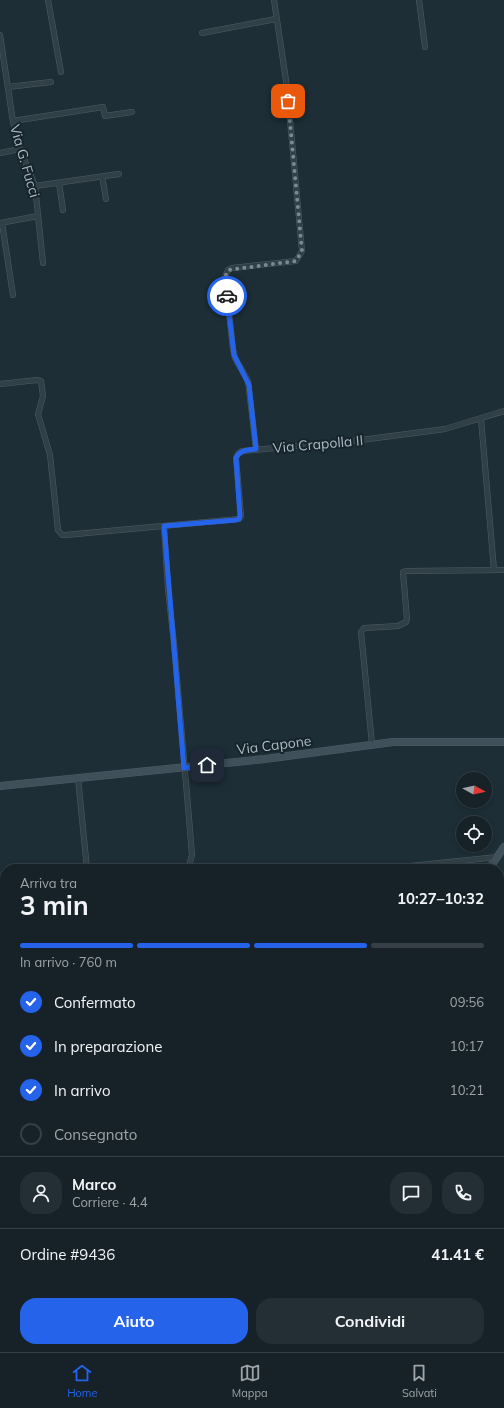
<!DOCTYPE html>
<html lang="it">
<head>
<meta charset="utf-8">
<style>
  body { margin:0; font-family:Mulish,sans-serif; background:#232f34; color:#f1f3f6; height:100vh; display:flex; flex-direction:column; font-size:15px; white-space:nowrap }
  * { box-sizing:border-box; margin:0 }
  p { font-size:13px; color:#9ea4a8 }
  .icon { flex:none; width:22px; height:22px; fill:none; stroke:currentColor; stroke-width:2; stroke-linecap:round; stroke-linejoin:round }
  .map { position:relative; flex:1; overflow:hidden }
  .details { position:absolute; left:0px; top:864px; width:504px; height:488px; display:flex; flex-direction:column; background:#162228; border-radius:16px 16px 0 0; box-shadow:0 2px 6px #0003,0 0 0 1px #353f45 }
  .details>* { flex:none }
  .needle { width:26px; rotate:98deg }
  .fabs { position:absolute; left:456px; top:772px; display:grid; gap:8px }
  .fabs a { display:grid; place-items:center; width:36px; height:36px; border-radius:50%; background:#162228; box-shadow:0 2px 6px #0003,0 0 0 1px #353f45; font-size:20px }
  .pin { position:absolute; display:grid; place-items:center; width:34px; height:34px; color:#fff; margin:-17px; border-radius:8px; box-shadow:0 2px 6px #0006 }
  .courier { position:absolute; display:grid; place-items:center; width:40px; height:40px; margin:-20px; border:3px solid #2563eb; border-radius:50%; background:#fff; color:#222; box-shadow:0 1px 5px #0007 }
  .head em { font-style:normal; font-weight:700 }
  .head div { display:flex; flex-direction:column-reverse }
  .head { display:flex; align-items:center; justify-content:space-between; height:68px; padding:0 20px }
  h1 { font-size:26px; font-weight:700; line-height:30px }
  .bar { display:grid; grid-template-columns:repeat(4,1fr); gap:6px 4px; align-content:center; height:48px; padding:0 20px }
  .bar i { height:5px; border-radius:3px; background:#353f45 }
  .bar .on { background:#2563eb }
  .bar p { grid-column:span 4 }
  .line { display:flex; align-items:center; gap:10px; padding:0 20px; border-top:1px solid #353f45 }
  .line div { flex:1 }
  .round { display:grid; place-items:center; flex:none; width:42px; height:42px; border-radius:16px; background:#232f34 }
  ol { padding:0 20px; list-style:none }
  li { display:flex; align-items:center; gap:12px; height:44px }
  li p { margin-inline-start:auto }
  li .icon { padding:4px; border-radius:50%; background:#2563eb; color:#fff; stroke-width:4 }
  li:last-child { color:#9ea4a8 }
  li i { width:22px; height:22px; border:2px solid #353f45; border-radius:50% }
  .action { display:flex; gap:8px; margin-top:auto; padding:8px 20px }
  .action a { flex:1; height:46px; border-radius:16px; background:#2563eb; color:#fff; font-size:16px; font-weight:700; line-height:46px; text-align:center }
  .action a+a { background:#232f34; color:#f1f3f6 }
  .tab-bar { display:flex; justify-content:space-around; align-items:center; height:56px; border-top:1px solid #353f45; background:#162228; font-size:11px; color:#9ea4a8 }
  .tab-bar a { display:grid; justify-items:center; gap:2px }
  .tab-bar .on { color:#2563eb }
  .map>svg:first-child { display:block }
  .green { fill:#223b37 }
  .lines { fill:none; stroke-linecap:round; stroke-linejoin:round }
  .street-casing { stroke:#4e5d65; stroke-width:6 }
  .secondary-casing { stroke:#4e5d65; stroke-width:8 }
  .street { stroke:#313f47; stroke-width:5 }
  .secondary { stroke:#3f505a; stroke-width:7 }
  .done { stroke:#798a93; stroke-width:4; stroke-dasharray:0 7.2 }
  .route { stroke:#2563eb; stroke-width:5 }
  .labels { text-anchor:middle; stroke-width:4; stroke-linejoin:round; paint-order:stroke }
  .street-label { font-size:14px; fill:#aabbc5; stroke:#17242b }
</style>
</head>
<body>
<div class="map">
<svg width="504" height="1352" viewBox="0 0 504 1352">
  <rect width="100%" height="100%" fill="#1d2e36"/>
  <path class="green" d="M 499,1186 L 504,1239 L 504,1296 L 499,1297 Z"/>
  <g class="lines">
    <g class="street-casing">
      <path id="street" d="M 48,0 L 61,72
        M 419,0 L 425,47
        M 202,33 L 276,19
        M 0,35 L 13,122 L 20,149 L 35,186 L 43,263
        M 8,87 L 51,82
        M 13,121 L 103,107 L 105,116 L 132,112
        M 0,153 L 20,149
        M 102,176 L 106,199
        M 59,183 L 63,210
        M 35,186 L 119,174
        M 0,223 L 38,216
        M 2,223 L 13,295
        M 0,384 L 37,380 L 41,381 L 43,396 L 38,414 L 50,455 L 58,530 L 62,535 L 65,535 L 239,519 L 241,516 L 236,458 L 238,454 L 242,451 L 361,440 L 445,429 L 504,411
        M 481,419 L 494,570
        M 256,449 L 248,381 L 235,358 L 233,349 L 225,277 L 228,270 L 232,268 L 296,261 L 302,251 L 287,87 L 274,0
        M 164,526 L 168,589 L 174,644 L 190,830 L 192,855 L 188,869
        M 372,744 L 361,632 L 364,628 L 398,626 L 406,622 L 407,619 L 403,572 L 406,571 L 504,570
        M 78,778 L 87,869
        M 381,869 L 498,857
        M 502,1163 L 504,1189
        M 48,1347 L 48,1352"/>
    </g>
    <g class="secondary-casing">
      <path id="secondary" d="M 0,786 L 265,759 L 393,742 L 504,742
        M 489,869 L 504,847
        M 499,1001 L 504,1001
        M 0,1286 L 5,1286
        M 173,1352 L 177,1347"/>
    </g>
    <use href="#street" class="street"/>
    <use href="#secondary" class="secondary"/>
  </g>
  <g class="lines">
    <path class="done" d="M 227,296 L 225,277 L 228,270 L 296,261 L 302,251 L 288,101"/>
    <path class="route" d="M 207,765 L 184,768 L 164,526 L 236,520 L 239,519 L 240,516 L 236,458 C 239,450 248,450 256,449 L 249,385 L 234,355 L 227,296"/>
  </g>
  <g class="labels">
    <g class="street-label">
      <text transform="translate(25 161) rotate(74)" y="5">Via G. Fucci</text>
      <text transform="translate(318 444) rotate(-5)" y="5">Via Crapolla II</text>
      <text transform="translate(274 745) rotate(-7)" y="5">Via Capone</text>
    </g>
  </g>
</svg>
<div class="fabs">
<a><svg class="needle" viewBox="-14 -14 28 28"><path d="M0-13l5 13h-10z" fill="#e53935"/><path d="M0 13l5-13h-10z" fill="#9ea4a8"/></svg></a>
<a><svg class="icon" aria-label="locate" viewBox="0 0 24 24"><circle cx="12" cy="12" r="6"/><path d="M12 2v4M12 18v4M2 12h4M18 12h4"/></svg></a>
</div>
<div class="pin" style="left:288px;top:101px;background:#ea580c"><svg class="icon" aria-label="bag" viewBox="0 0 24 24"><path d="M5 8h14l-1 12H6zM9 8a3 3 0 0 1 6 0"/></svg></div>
<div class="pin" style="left:207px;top:765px;background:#1f2937"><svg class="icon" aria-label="home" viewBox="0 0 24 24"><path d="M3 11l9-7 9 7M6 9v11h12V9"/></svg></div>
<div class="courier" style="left:227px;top:296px"><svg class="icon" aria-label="car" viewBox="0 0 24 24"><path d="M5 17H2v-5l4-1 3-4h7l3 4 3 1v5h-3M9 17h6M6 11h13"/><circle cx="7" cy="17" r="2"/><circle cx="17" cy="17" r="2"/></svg></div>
<section class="details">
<div class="head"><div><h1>3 min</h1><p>Arriva tra</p></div><em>10:27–10:32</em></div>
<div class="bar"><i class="on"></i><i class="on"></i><i class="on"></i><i></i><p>In arrivo · 760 m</p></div>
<ol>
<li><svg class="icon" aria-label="check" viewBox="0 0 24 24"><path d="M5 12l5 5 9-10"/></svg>Confermato<p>09:56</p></li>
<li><svg class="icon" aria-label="check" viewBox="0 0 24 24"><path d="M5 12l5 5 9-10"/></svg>In preparazione<p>10:17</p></li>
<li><svg class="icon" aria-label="check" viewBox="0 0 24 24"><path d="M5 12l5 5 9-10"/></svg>In arrivo<p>10:21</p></li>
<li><i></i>Consegnato</li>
</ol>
<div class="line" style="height:72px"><a class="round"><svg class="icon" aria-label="person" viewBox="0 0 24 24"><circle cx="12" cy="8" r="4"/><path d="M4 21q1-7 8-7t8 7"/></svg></a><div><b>Marco</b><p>Corriere · 4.4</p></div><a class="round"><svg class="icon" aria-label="chat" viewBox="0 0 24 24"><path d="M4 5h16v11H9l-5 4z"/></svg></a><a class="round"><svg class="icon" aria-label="phone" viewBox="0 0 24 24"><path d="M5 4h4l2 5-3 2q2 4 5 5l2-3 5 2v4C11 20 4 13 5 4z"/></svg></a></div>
<div class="line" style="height:52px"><div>Ordine #9436</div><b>41.41 €</b></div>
<div class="action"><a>Aiuto</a><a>Condividi</a></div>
</section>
</div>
<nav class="tab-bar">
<a class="on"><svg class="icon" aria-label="home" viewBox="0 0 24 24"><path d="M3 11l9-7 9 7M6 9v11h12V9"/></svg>Home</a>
<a><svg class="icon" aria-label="map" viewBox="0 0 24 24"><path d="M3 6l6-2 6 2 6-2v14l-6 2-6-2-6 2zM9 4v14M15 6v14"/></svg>Mappa</a>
<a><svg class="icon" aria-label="saved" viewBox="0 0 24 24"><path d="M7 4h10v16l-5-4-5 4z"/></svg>Salvati</a>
</nav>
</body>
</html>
